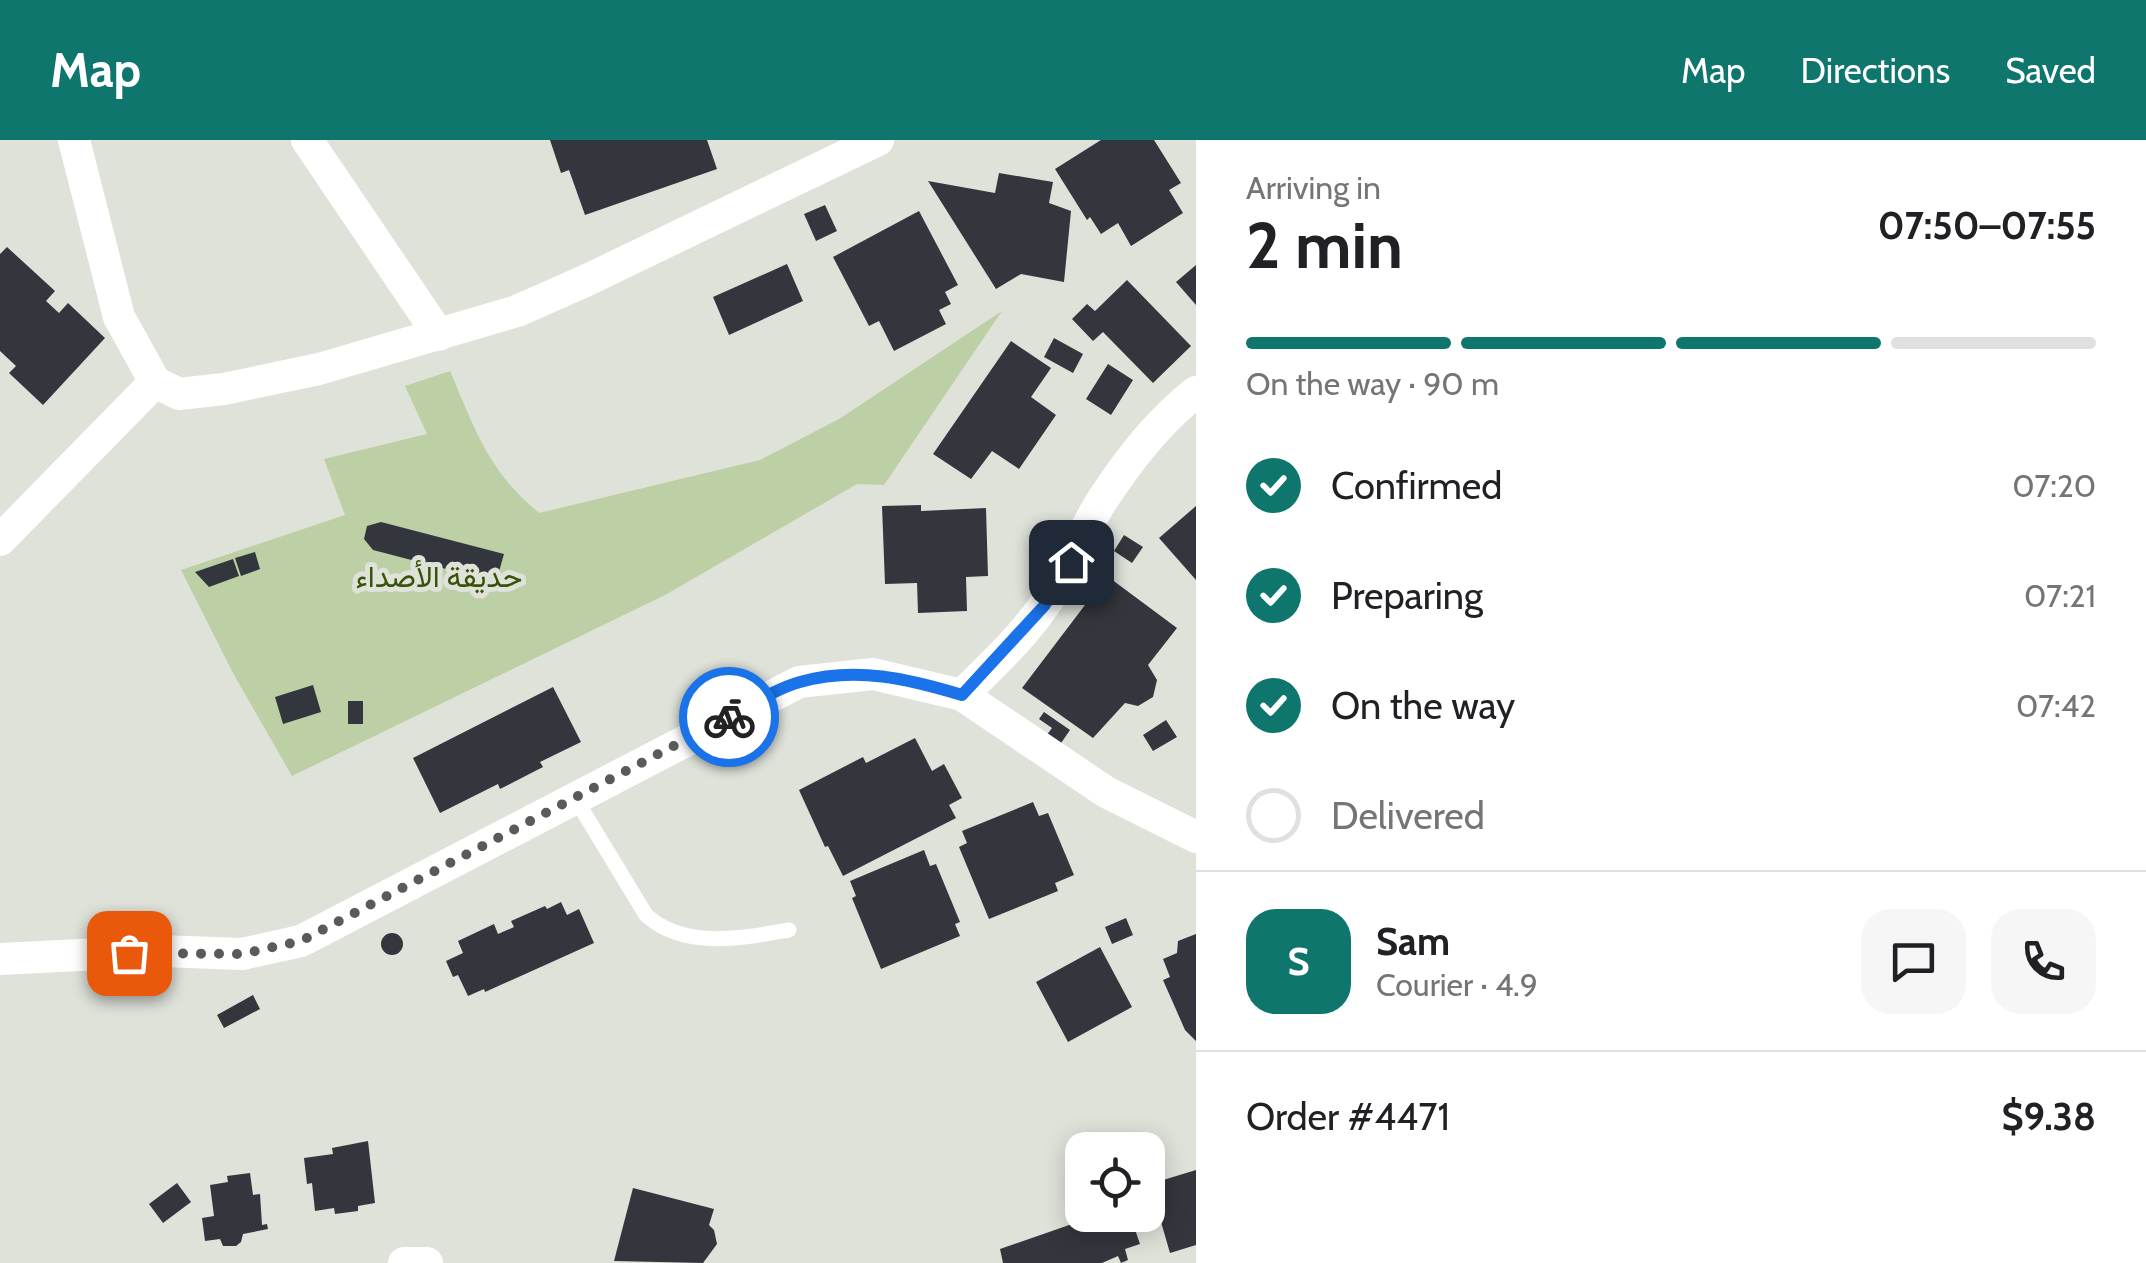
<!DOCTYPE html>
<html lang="en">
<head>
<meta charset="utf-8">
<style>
  body { margin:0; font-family:Cabin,Vazirmatn,sans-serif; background:#f6f6f6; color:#202124; height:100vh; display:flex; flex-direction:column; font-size:38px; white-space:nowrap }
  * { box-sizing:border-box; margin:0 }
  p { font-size:32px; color:#757577 }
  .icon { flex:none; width:55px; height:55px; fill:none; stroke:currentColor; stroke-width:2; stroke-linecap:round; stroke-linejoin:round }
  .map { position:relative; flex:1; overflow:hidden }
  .side { display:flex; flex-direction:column; background:#fff; width:950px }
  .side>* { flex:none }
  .controls { position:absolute; left:1065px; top:992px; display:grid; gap:20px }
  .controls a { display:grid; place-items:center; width:100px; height:100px; border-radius:20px; background:#fff; box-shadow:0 5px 25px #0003; font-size:50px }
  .pin { position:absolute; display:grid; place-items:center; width:85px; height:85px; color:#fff; margin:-42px; border-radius:20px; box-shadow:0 5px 15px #0006 }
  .courier { position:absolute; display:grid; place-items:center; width:100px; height:100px; margin:-50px; border:8px solid #1a73e8; border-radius:50%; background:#fff; color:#222; box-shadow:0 2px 12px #0007 }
  .overview em { font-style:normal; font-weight:800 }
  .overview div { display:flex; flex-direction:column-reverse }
  .overview { display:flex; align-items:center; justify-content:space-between; height:170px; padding:0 50px }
  h1 { font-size:65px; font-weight:800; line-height:75px }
  .bar { display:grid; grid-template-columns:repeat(4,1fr); gap:15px 10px; align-content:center; height:120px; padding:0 50px }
  .bar i { height:12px; border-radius:8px; background:#e0e0e0 }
  .bar .current { background:#0f766e }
  .bar p { grid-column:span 4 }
  .line { display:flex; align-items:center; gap:25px; padding:0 50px; border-top:2px solid #e0e0e0 }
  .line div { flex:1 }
  .round { display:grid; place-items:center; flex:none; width:105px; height:105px; border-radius:30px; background:#f6f6f6 }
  ol { padding:0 50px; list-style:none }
  li { display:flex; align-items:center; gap:30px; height:110px }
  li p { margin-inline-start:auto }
  li .icon { padding:10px; border-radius:50%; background:#0f766e; color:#fff; stroke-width:4 }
  li:last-child { color:#757577 }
  li i { width:55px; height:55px; border:5px solid #e0e0e0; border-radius:50% }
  header { display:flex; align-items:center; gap:60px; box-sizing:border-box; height:140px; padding:0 50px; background:#0f766e; color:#fff }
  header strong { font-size:48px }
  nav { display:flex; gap:55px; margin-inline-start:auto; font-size:35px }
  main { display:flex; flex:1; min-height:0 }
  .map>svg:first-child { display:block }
  .green { fill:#bccfa5 }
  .building { fill:#34363d }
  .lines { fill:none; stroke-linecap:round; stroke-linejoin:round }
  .service { stroke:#fff; stroke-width:15 }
  .minor { stroke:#fff; stroke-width:32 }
  .done { stroke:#595b56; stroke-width:10; stroke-dasharray:0 18 }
  .route { stroke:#1a73e8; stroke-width:12 }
  .labels { text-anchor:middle; stroke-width:10; stroke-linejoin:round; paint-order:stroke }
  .park-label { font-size:30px; fill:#3a5208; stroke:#dee2d9 }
</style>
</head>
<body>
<header>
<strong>Map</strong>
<nav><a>Map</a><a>Directions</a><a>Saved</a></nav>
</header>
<main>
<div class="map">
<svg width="1196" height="1123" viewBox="0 0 1196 1123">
  <rect width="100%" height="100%" fill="#dee2d9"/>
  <path class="green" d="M 1002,171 L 884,345 L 857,344 L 665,455 L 292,636 L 233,533 L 181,430 L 345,375 L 324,319 L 427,294 L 405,246 L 450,231 C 475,289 488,331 539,373 L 760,320 L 839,279 Z"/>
  <path class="building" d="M 550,0 L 707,0 L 717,29 L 585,75 L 569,30 L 561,33 Z
    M 1101,0 L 1154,0 L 1181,43 L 1169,50 L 1183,73 L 1131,106 L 1118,83 L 1101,94 L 1090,77 L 1087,80 L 1055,29 Z
    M 999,33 L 1053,42 L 1049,63 L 1071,71 L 1064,142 L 1021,134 L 996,149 L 928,41 L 995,53 Z
    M 825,65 L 837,91 L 816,101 L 804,74 Z
    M 919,71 L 958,145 L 945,152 L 951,164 L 939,170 L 946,184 L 894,211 L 879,181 L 869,186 L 833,117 Z
    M 7,107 L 55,151 L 46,161 L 59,173 L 68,163 L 105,198 L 43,265 L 9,233 L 16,226 L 0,211 L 0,114 Z
    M 787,124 L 803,161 L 729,195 L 713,157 Z
    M 1196,125 L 1196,165 L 1176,142 Z
    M 1127,140 L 1191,206 L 1153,243 L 1103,192 L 1093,201 L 1072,179 L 1087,164 L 1095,171 Z
    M 1054,198 L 1083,214 L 1073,233 L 1044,217 Z
    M 1011,201 L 1051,228 L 1031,257 L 1056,275 L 1019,329 L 992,311 L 971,339 L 933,314 Z
    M 1108,224 L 1133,240 L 1111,275 L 1086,259 Z
    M 921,365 L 921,371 L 986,368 L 988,436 L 966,437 L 967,471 L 918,473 L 917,443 L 885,444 L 882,366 Z
    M 1196,366 L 1196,440 L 1159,398 Z
    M 381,382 L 504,414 L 496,442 L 373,410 L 364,399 L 367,386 Z
    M 1124,395 L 1143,407 L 1132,423 L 1114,411 Z
    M 255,412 L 260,429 L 241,436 L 235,418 Z
    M 233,419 L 239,436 L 209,447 L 195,432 Z
    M 1107,436 L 1177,488 L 1148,525 L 1157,540 L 1153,557 L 1138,566 L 1125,563 L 1093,598 L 1022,548 Z
    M 313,545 L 321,572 L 283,584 L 275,557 Z
    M 553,547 L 581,602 L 540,622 L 543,627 L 500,649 L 498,644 L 440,673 L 413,618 Z
    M 348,561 L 363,561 L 363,584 L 348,584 Z
    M 1044,572 L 1070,590 L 1057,609 L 1043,600 L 1052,588 L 1039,579 Z
    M 1166,580 L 1177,597 L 1153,611 L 1143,595 Z
    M 915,598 L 932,631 L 944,624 L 962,658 L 949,665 L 956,678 L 843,736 L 828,706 L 825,707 L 799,650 L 863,617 L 866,623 Z
    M 1033,662 L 1039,676 L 1048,673 L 1074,735 L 1055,743 L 1058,751 L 989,779 L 959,707 L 967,703 L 962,691 Z
    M 924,710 L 930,726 L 936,724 L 960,782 L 955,784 L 960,796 L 881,829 L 852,758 L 856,756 L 850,741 Z
    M 561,762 L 567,775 L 579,769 L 594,803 L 485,852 L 484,849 L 468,856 L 458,835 L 453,837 L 446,821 L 463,813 L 458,801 L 494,784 L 498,794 L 514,787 L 511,781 L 545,766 L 547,769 Z
    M 1126,778 L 1133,795 L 1112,804 L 1105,787 Z
    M381 804a11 11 0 1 1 22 0a11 11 0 1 1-22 0Z
    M 1196,794 L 1196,901 L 1185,890 L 1163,840 L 1170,837 L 1163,819 L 1177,813 L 1178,801 Z
    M 1100,807 L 1132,867 L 1068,902 L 1036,842 Z
    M 253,855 L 260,869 L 224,888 L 217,875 Z
    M 368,1001 L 375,1063 L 358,1066 L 358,1071 L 335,1074 L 334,1068 L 315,1071 L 312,1043 L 307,1044 L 304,1018 L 333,1014 L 332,1008 Z
    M 1196,1030 L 1196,1105 L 1170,1113 L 1150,1044 Z
    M 250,1033 L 253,1055 L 260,1054 L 262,1085 L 267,1084 L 268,1089 L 243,1094 L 241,1102 L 236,1106 L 223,1106 L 220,1099 L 205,1101 L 202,1078 L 214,1076 L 210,1045 L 228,1042 L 227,1036 Z
    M 177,1043 L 191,1062 L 163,1083 L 149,1064 Z
    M 633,1048 L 714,1069 L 709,1085 L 714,1090 L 717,1104 L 703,1123 L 614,1121 Z
    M 1098,1075 L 1130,1075 L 1140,1104 L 1125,1109 L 1128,1120 L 1121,1123 L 1118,1116 L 1102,1123 L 1003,1123 L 1000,1109 Z"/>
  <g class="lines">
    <path class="service" d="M 575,658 L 646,775 C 684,810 743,798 789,790"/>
    <path class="minor" d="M 74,0 L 119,177 L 155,242 L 179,254 L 224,249 L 319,229 L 517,171 L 585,141 L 878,0
      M 307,0 L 439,195
      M 0,400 L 155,242
      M 962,555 L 1106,652 L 1196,697
      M 0,819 L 161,811 L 242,814 L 301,801 L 799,542 L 873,534 L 962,555 C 991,526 1022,498 1045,464 C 1069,430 1082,390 1105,356 C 1130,318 1160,280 1196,252
      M 404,1123 L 427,1123"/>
  </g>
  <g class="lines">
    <path class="done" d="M 129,813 L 242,814 L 301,801 L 729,577"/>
    <path class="route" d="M 729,577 C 752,565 775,549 800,542 C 856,526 909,539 962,555 L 1044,466 L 1071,422"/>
  </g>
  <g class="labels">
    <g class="park-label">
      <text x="439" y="447">حديقة الأصداء</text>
    </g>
  </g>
</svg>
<div class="controls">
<a><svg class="icon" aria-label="locate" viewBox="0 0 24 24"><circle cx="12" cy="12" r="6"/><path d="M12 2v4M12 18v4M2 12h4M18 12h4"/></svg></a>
</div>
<div class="pin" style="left:129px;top:813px;background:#ea580c"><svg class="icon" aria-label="bag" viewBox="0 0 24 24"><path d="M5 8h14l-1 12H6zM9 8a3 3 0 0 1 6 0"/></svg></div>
<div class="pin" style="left:1071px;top:422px;background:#1f2937"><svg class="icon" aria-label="home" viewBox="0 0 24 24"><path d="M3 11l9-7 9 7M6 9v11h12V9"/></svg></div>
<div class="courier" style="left:729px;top:577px"><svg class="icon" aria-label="bike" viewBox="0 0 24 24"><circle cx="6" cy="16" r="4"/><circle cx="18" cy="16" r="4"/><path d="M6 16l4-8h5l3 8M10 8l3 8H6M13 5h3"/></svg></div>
</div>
<section class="side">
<div class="overview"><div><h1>2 min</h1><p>Arriving in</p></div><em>07:50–07:55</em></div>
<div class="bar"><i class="current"></i><i class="current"></i><i class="current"></i><i></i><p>On the way · 90 m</p></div>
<ol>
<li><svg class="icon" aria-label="check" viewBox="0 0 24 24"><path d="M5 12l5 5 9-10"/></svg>Confirmed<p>07:20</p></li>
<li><svg class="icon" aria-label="check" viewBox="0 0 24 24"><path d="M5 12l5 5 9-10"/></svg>Preparing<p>07:21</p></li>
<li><svg class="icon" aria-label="check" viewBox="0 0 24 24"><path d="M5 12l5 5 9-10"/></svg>On the way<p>07:42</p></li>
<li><i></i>Delivered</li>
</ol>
<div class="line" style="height:180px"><b class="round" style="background:#0f766e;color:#fff">S</b><div><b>Sam</b><p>Courier · 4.9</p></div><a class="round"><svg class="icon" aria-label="chat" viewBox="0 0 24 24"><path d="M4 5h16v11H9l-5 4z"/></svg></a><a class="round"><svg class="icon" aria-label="phone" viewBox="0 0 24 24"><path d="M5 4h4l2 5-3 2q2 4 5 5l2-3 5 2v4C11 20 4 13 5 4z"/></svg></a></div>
<div class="line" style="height:130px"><div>Order #4471</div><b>$9.38</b></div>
</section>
</main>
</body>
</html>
